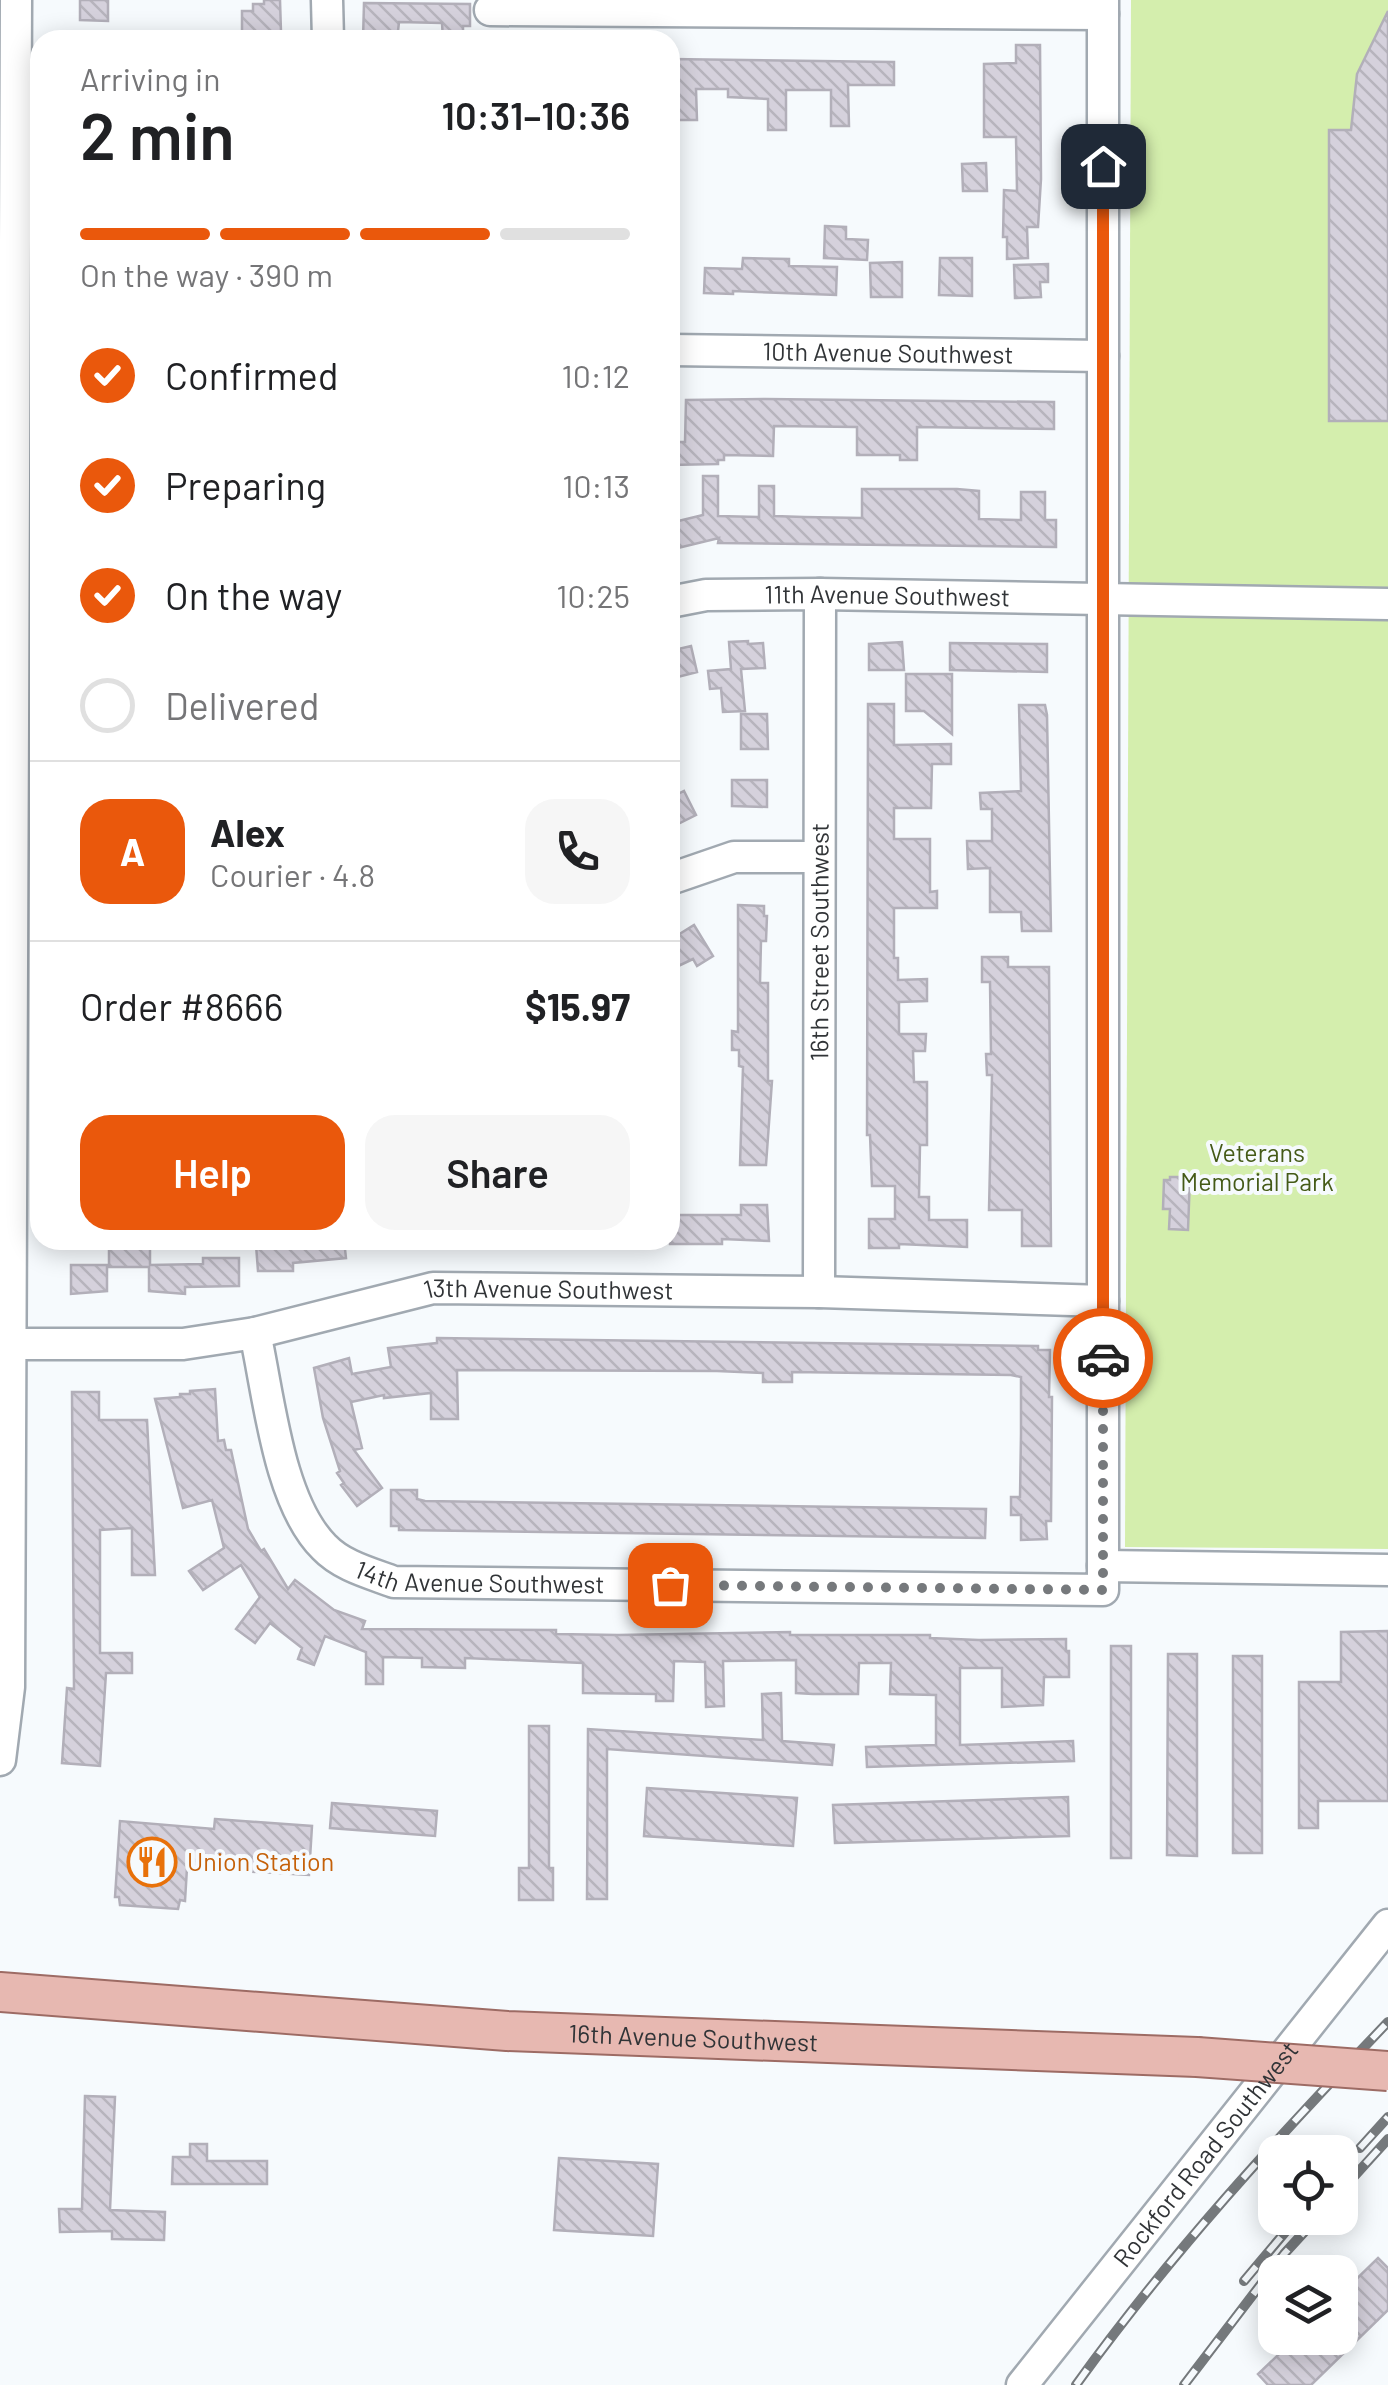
<!DOCTYPE html>
<html lang="en">
<head>
<meta charset="utf-8">
<style>
  body { margin:0; font-family:Barlow,sans-serif; background:#f6f6f6; color:#202124; height:100vh; display:flex; flex-direction:column; font-size:38px; white-space:nowrap }
  * { box-sizing:border-box; margin:0 }
  p { font-size:32px; color:#757577 }
  .icon { flex:none; width:55px; height:55px; fill:none; stroke:currentColor; stroke-width:2; stroke-linecap:round; stroke-linejoin:round }
  .map { position:relative; flex:1; overflow:hidden }
  .details { position:absolute; left:30px; top:30px; width:650px; height:1220px; display:flex; flex-direction:column; background:#fff; border-radius:30px; box-shadow:0 5px 25px #0003 }
  .details>* { flex:none }
  .buttons { position:absolute; left:1258px; top:2135px; display:grid; gap:20px }
  .buttons a { display:grid; place-items:center; width:100px; height:100px; border-radius:20px; background:#fff; box-shadow:0 5px 25px #0003; font-size:50px }
  .pin { position:absolute; display:grid; place-items:center; width:85px; height:85px; color:#fff; margin:-42px; border-radius:20px; box-shadow:0 5px 15px #0006 }
  .courier { position:absolute; display:grid; place-items:center; width:100px; height:100px; margin:-50px; border:8px solid #ea580c; border-radius:50%; background:#fff; color:#222; box-shadow:0 2px 12px #0007 }
  .headline em { font-style:normal; font-weight:600 }
  .headline div { display:flex; flex-direction:column-reverse }
  .headline { display:flex; align-items:center; justify-content:space-between; height:170px; padding:0 50px }
  h1 { font-size:65px; font-weight:600; line-height:75px }
  .bar { display:grid; grid-template-columns:repeat(4,1fr); gap:15px 10px; align-content:center; height:120px; padding:0 50px }
  .bar i { height:12px; border-radius:8px; background:#e0e0e0 }
  .bar .current { background:#ea580c }
  .bar p { grid-column:span 4 }
  .line { display:flex; align-items:center; gap:25px; padding:0 50px; border-top:2px solid #e0e0e0 }
  .line div { flex:1 }
  .round { display:grid; place-items:center; flex:none; width:105px; height:105px; border-radius:30px; background:#f6f6f6 }
  ol { padding:0 50px; list-style:none }
  li { display:flex; align-items:center; gap:30px; height:110px }
  li p { margin-inline-start:auto }
  li .icon { padding:10px; border-radius:50%; background:#ea580c; color:#fff; stroke-width:4 }
  li:last-child { color:#757577 }
  li i { width:55px; height:55px; border:5px solid #e0e0e0; border-radius:50% }
  .cta { display:flex; gap:20px; margin-top:auto; padding:20px 50px }
  .cta a { flex:1; height:115px; border-radius:30px; background:#ea580c; color:#fff; font-size:40px; font-weight:600; line-height:115px; text-align:center }
  .cta a+a { background:#f6f6f6; color:#202124 }
  .map>svg:first-child { display:block }
  .green { fill:#d4eead }
  .building { fill:url(#building-back-hatch); stroke:#b2afb9; stroke-width:2.5 }
  .lines { fill:none; stroke-linecap:round; stroke-linejoin:round }
  .minor-casing { stroke:#a1a9b1; stroke-width:35 }
  .major-casing { stroke:#9d6b64; stroke-width:42 }
  .minor { stroke:#fff; stroke-width:30 }
  .major { stroke:#e7b8b1; stroke-width:38 }
  .rail-casing { stroke:#75797c; stroke-width:10 }
  .rail { stroke:#f6fafd; stroke-width:6; stroke-dasharray:19; stroke-linecap:butt }
  .major-bridge-casing { stroke:#9d6b64; stroke-width:42; stroke-linecap:butt }
  .major-bridge { stroke:#e7b8b1; stroke-width:38 }
  .done { stroke:#76797c; stroke-width:10; stroke-dasharray:0 18 }
  .route { stroke:#ea580c; stroke-width:12 }
  .labels { text-anchor:middle; stroke-width:8; stroke-linejoin:round; paint-order:stroke }
  .street-label { font-size:25px; fill:#313437; stroke:#f6fafd }
  .park-label { font-size:25px; fill:#445a17; stroke:#f6fafd }
  .food-label { font-size:25px; fill:#c56008; stroke:#f6fafd; text-anchor:start }
</style>
</head>
<body>
<div class="map">
<svg width="1388" height="2385" viewBox="0 0 1388 2385">
  <defs>
    <pattern id="building-back-hatch" width="6" height="6" patternUnits="userSpaceOnUse" patternTransform="scale(2.5)"><rect width="6" height="6" fill="#d5d1dc"/><path d="M-1 5l2 2M0 0l6 6M5-1l2 2" fill="none" stroke="#b7b4bd"/></pattern>
  </defs>
  <rect width="100%" height="100%" fill="#f6fafd"/>
  <path class="green" d="M 1131,0 L 1388,0 L 1388,1549 L 1125,1547 Z"/>
  <path class="building" d="M 80,0 L 108,0 L 108,21 L 80,20 Z
    M 264,0 L 280,0 L 281,32 L 242,32 L 242,11 L 253,11 L 253,4 L 264,4 Z
    M 364,3 L 470,4 L 470,26 L 463,26 L 463,40 L 443,40 L 442,23 L 399,22 L 397,40 L 363,40 Z
    M 1388,11 L 1388,421 L 1329,421 L 1329,130 L 1351,130 L 1357,74 Z
    M 1016,45 L 1040,45 L 1041,179 L 1038,227 L 1027,227 L 1028,258 L 1007,259 L 1007,237 L 1003,237 L 1004,190 L 1017,191 L 1016,137 L 984,137 L 984,64 L 1016,63 Z
    M 670,59 L 894,62 L 894,85 L 848,85 L 849,126 L 831,126 L 831,90 L 786,90 L 786,130 L 768,130 L 768,99 L 728,97 L 728,89 L 696,89 L 697,120 L 673,120 Z
    M 986,163 L 987,191 L 963,191 L 962,164 Z
    M 825,226 L 846,227 L 846,239 L 868,240 L 867,260 L 824,258 Z
    M 743,258 L 789,259 L 789,266 L 837,267 L 836,295 L 733,291 L 733,294 L 704,293 L 705,268 L 742,269 Z
    M 940,258 L 972,258 L 972,296 L 939,295 Z
    M 902,262 L 902,297 L 871,297 L 870,263 Z
    M 1048,264 L 1048,282 L 1040,282 L 1041,297 L 1015,298 L 1014,265 Z
    M 765,399 L 1054,402 L 1054,429 L 917,427 L 917,460 L 900,460 L 900,455 L 857,455 L 857,427 L 774,426 L 773,456 L 724,455 L 724,460 L 718,460 L 718,464 L 670,465 L 670,442 L 685,442 L 686,400 Z
    M 703,476 L 718,476 L 718,516 L 759,517 L 759,486 L 774,486 L 774,516 L 804,517 L 862,518 L 862,489 L 957,489 L 979,491 L 979,519 L 1021,520 L 1021,492 L 1045,492 L 1045,520 L 1056,520 L 1056,547 L 718,543 L 719,538 L 670,550 L 670,523 L 703,515 Z
    M 748,641 L 748,644 L 763,643 L 765,668 L 741,669 L 745,711 L 723,712 L 721,688 L 710,689 L 708,671 L 731,669 L 729,642 Z
    M 902,642 L 904,670 L 869,670 L 869,644 Z
    M 950,643 L 1047,644 L 1047,672 L 950,670 Z
    M 691,646 L 697,672 L 670,679 L 670,651 Z
    M 906,674 L 952,674 L 952,734 L 924,711 L 906,711 Z
    M 868,704 L 894,704 L 894,745 L 951,744 L 951,764 L 932,764 L 931,808 L 894,808 L 894,839 L 930,839 L 930,892 L 937,891 L 937,908 L 894,908 L 894,958 L 898,958 L 898,980 L 927,979 L 927,1001 L 899,1002 L 899,1034 L 926,1034 L 925,1051 L 913,1051 L 914,1082 L 927,1082 L 927,1145 L 920,1145 L 919,1197 L 929,1197 L 929,1220 L 967,1220 L 967,1247 L 899,1244 L 899,1248 L 869,1248 L 869,1219 L 895,1219 L 895,1186 L 872,1186 L 870,1135 L 867,1135 Z
    M 1019,705 L 1045,705 L 1047,715 L 1051,931 L 1022,931 L 1021,912 L 990,912 L 990,868 L 968,869 L 967,841 L 992,841 L 992,809 L 981,809 L 980,793 L 1021,791 Z
    M 741,714 L 767,714 L 768,749 L 741,749 Z
    M 732,780 L 767,780 L 767,807 L 732,806 Z
    M 684,791 L 696,815 L 670,828 L 670,798 Z
    M 738,905 L 764,906 L 764,916 L 767,916 L 766,941 L 761,941 L 760,983 L 768,983 L 768,1081 L 772,1081 L 766,1165 L 740,1165 L 743,1067 L 739,1066 L 739,1050 L 732,1050 L 732,1031 L 738,1032 Z
    M 694,925 L 713,956 L 697,966 L 693,959 L 670,970 L 670,940 Z
    M 982,957 L 1008,957 L 1008,967 L 1049,967 L 1051,1246 L 1022,1246 L 1022,1210 L 989,1210 L 992,1075 L 987,1075 L 986,1054 L 991,1054 L 990,982 L 982,982 Z
    M 1170,1177 L 1190,1177 L 1188,1230 L 1169,1229 L 1170,1209 L 1163,1209 L 1164,1180 L 1170,1180 Z
    M 741,1205 L 767,1205 L 769,1241 L 722,1239 L 722,1244 L 670,1244 L 670,1215 L 741,1215 Z
    M 109,1240 L 150,1241 L 150,1265 L 203,1264 L 203,1258 L 239,1258 L 239,1286 L 185,1287 L 185,1294 L 149,1291 L 149,1267 L 109,1267 Z
    M 308,1240 L 344,1240 L 346,1258 L 293,1263 L 293,1271 L 258,1271 L 256,1245 Z
    M 71,1265 L 107,1265 L 107,1291 L 71,1294 Z
    M 437,1338 L 1038,1346 L 1038,1350 L 1050,1350 L 1049,1397 L 1052,1397 L 1051,1521 L 1046,1521 L 1047,1539 L 1021,1540 L 1021,1515 L 1011,1515 L 1011,1497 L 1020,1497 L 1021,1434 L 1021,1377 L 1011,1375 L 792,1372 L 792,1382 L 763,1382 L 763,1373 L 717,1371 L 457,1370 L 458,1419 L 431,1419 L 431,1393 L 384,1398 L 384,1395 L 351,1402 L 362,1448 L 354,1450 L 382,1488 L 357,1506 L 341,1485 L 344,1483 L 337,1473 L 340,1471 L 323,1418 L 314,1368 L 349,1358 L 352,1374 L 391,1367 L 388,1348 L 437,1343 Z
    M 215,1389 L 218,1441 L 224,1440 L 226,1450 L 231,1450 L 248,1529 L 261,1551 L 264,1549 L 288,1589 L 295,1580 L 334,1610 L 365,1621 L 362,1629 L 556,1630 L 556,1634 L 618,1635 L 790,1632 L 790,1635 L 930,1635 L 930,1638 L 979,1640 L 1066,1639 L 1066,1651 L 1069,1651 L 1069,1677 L 1044,1677 L 1043,1705 L 1002,1707 L 1002,1668 L 960,1668 L 960,1745 L 1073,1741 L 1074,1761 L 867,1767 L 866,1747 L 936,1745 L 936,1695 L 890,1694 L 891,1663 L 859,1663 L 858,1694 L 813,1694 L 796,1693 L 796,1660 L 723,1661 L 724,1706 L 706,1707 L 705,1662 L 674,1661 L 673,1701 L 656,1701 L 656,1694 L 583,1693 L 583,1663 L 465,1658 L 465,1668 L 422,1667 L 422,1658 L 383,1657 L 383,1684 L 366,1684 L 366,1652 L 325,1636 L 314,1665 L 298,1659 L 302,1648 L 270,1623 L 255,1643 L 236,1629 L 260,1597 L 241,1565 L 203,1590 L 189,1571 L 224,1548 L 212,1500 L 183,1508 L 155,1399 L 180,1397 L 180,1394 L 190,1394 L 190,1391 Z
    M 72,1392 L 99,1392 L 99,1420 L 147,1420 L 155,1575 L 132,1575 L 132,1528 L 100,1530 L 100,1653 L 132,1653 L 132,1673 L 106,1673 L 100,1766 L 62,1763 L 67,1688 L 74,1689 Z
    M 391,1490 L 417,1490 L 417,1499 L 425,1501 L 986,1509 L 985,1538 L 399,1530 L 399,1526 L 391,1526 Z
    M 1388,1631 L 1388,1801 L 1318,1801 L 1318,1828 L 1299,1828 L 1299,1682 L 1341,1682 L 1341,1632 Z
    M 1111,1646 L 1131,1646 L 1131,1858 L 1111,1858 Z
    M 1168,1654 L 1197,1654 L 1197,1856 L 1167,1855 Z
    M 1233,1656 L 1262,1656 L 1262,1853 L 1233,1853 Z
    M 781,1693 L 782,1741 L 834,1745 L 832,1765 L 607,1749 L 607,1899 L 587,1899 L 588,1729 L 763,1740 L 762,1694 Z
    M 529,1726 L 549,1726 L 549,1868 L 553,1868 L 553,1900 L 519,1900 L 519,1868 L 529,1868 Z
    M 647,1788 L 797,1798 L 793,1846 L 644,1836 Z
    M 1068,1797 L 1069,1836 L 835,1843 L 833,1805 Z
    M 332,1803 L 437,1811 L 435,1836 L 330,1828 Z
    M 215,1819 L 312,1826 L 309,1875 L 187,1868 L 185,1901 L 180,1900 L 178,1909 L 120,1905 L 119,1897 L 115,1897 L 120,1821 L 214,1829 Z
    M 85,2096 L 115,2097 L 110,2210 L 165,2212 L 164,2240 L 112,2239 L 112,2231 L 60,2232 L 59,2209 L 82,2209 Z
    M 190,2144 L 207,2144 L 207,2161 L 267,2161 L 267,2184 L 172,2184 L 173,2157 L 190,2157 Z
    M 559,2158 L 658,2164 L 653,2236 L 554,2230 Z
    M 1378,2258 L 1388,2268 L 1388,2310 L 1311,2385 L 1268,2385 L 1258,2374 L 1296,2338 L 1340,2338 L 1340,2295 Z"/>
  <g class="lines">
    <g class="minor-casing">
      <g id="minor">
        <path d="M 327,0 L 328,40"/>
        <path d="M 1103,0 L 1103,1566"/>
        <path d="M 490,10 L 1103,14"/>
        <path id="s1" d="M 670,350 L 1103,356"/>
        <path id="s2" d="M 670,602 L 706,595 L 820,594 L 1388,604"/>
        <path d="M 670,879 L 734,857 L 819,857"/>
        <path id="s3" d="M 819,1292 L 820,594"/>
        <path id="s4" d="M 255,1333 C 269,1396 278,1501 324,1547 C 342,1566 370,1573 394,1582 L 1103,1590 L 1103,1566 L 1388,1570"/>
        <path id="s5" d="M 0,1344 L 183,1344 L 255,1333 L 433,1288 L 819,1292 L 1103,1301"/>
        <path d="M 0,1760 L 9,1687 L 16,0"/>
        <path id="s6" d="M 1022,2385 L 1388,1925"/>
      </g>
    </g>
    <g class="major-casing">
      <g id="major">
        <path id="s7" d="M 0,1992 L 507,2031 L 1197,2057"/>
      </g>
    </g>
    <use href="#minor" class="minor"/>
    <use href="#major" class="major"/>
    <g class="rail-casing">
      <path id="rail" d="M 1360,2148 L 1388,2117
        M 1340,2192 L 1388,2139
        M 1244,2281 L 1292,2224
        M 1076,2385 C 1170,2254 1277,2138 1388,2022
        M 1184,2385 L 1284,2254 L 1317,2218"/>
    </g>
    <use href="#rail" class="rail"/>
    <g class="major-bridge-casing">
      <path id="major-bridge" d="M 1197,2057 L 1388,2071"/>
    </g>
    <use href="#major-bridge" class="major-bridge"/>
  </g>
  <g class="lines">
    <path class="done" d="M 670,1585 L 1103,1590 L 1103,1358"/>
    <path class="route" d="M 1103,166 L 1103,1358"/>
  </g>
  <defs>
    <g id="restaurant-ring" transform="scale(2.5)"><circle r="9.5" fill="#f6fafd" stroke="#e8710a" stroke-width="1.5"/><path d="M-5-6h1v4h1v-4h1v4h1v-4h1v5L-1.5 .5V6h-2V.5L-5-1ZM5-6V6H3V1.5H1.5Q1.5-4 5-6Z" fill="#e8710a"/></g>
  </defs>
  <g fill-rule="evenodd">
    <use href="#restaurant-ring" x="152" y="1862"/>
  </g>
  <g class="labels">
    <g class="street-label">
      <text dy="9" stroke="none"><textPath href="#s1" startOffset="218">10th Avenue Southwest</textPath></text>
      <text dy="9" stroke="none"><textPath href="#s2" startOffset="218">11th Avenue Southwest</textPath></text>
      <text dy="9" stroke="none"><textPath href="#s3" startOffset="350">16th Street Southwest</textPath></text>
      <text dy="9" stroke="none"><textPath href="#s5" startOffset="555">13th Avenue Southwest</textPath></text>
      <text dy="9" stroke="none"><textPath href="#s4" startOffset="392">14th Avenue Southwest</textPath></text>
      <text dy="9" stroke="none"><textPath href="#s7" startOffset="695">16th Avenue Southwest</textPath></text>
      <text dy="9" stroke="none"><textPath href="#s6" startOffset="295">Rockford Road Southwest</textPath></text>
    </g>
    <g class="park-label">
      <text x="1257" y="1162">Veterans<tspan x="1257" dy="29">Memorial Park</tspan></text>
    </g>
    <g class="food-label">
      <text x="187" y="1871">Union Station</text>
    </g>
  </g>
</svg>
<div class="buttons">
<a><svg class="icon" aria-label="locate" viewBox="0 0 24 24"><circle cx="12" cy="12" r="6"/><path d="M12 2v4M12 18v4M2 12h4M18 12h4"/></svg></a>
<a><svg class="icon" aria-label="layers" viewBox="0 0 24 24"><path d="M12 4l9 5-9 5-9-5zM3 14l9 5 9-5"/></svg></a>
</div>
<div class="pin" style="left:670px;top:1585px;background:#ea580c"><svg class="icon" aria-label="bag" viewBox="0 0 24 24"><path d="M5 8h14l-1 12H6zM9 8a3 3 0 0 1 6 0"/></svg></div>
<div class="pin" style="left:1103px;top:166px;background:#1f2937"><svg class="icon" aria-label="home" viewBox="0 0 24 24"><path d="M3 11l9-7 9 7M6 9v11h12V9"/></svg></div>
<div class="courier" style="left:1103px;top:1358px"><svg class="icon" aria-label="car" viewBox="0 0 24 24"><path d="M5 17H2v-5l4-1 3-4h7l3 4 3 1v5h-3M9 17h6M6 11h13"/><circle cx="7" cy="17" r="2"/><circle cx="17" cy="17" r="2"/></svg></div>
<section class="details">
<div class="headline"><div><h1>2 min</h1><p>Arriving in</p></div><em>10:31–10:36</em></div>
<div class="bar"><i class="current"></i><i class="current"></i><i class="current"></i><i></i><p>On the way · 390 m</p></div>
<ol>
<li><svg class="icon" aria-label="check" viewBox="0 0 24 24"><path d="M5 12l5 5 9-10"/></svg>Confirmed<p>10:12</p></li>
<li><svg class="icon" aria-label="check" viewBox="0 0 24 24"><path d="M5 12l5 5 9-10"/></svg>Preparing<p>10:13</p></li>
<li><svg class="icon" aria-label="check" viewBox="0 0 24 24"><path d="M5 12l5 5 9-10"/></svg>On the way<p>10:25</p></li>
<li><i></i>Delivered</li>
</ol>
<div class="line" style="height:180px"><b class="round" style="background:#ea580c;color:#fff">A</b><div><b>Alex</b><p>Courier · 4.8</p></div><a class="round"><svg class="icon" aria-label="phone" viewBox="0 0 24 24"><path d="M5 4h4l2 5-3 2q2 4 5 5l2-3 5 2v4C11 20 4 13 5 4z"/></svg></a></div>
<div class="line" style="height:130px"><div>Order #8666</div><b>$15.97</b></div>
<div class="cta"><a>Help</a><a>Share</a></div>
</section>
</div>
</body>
</html>
